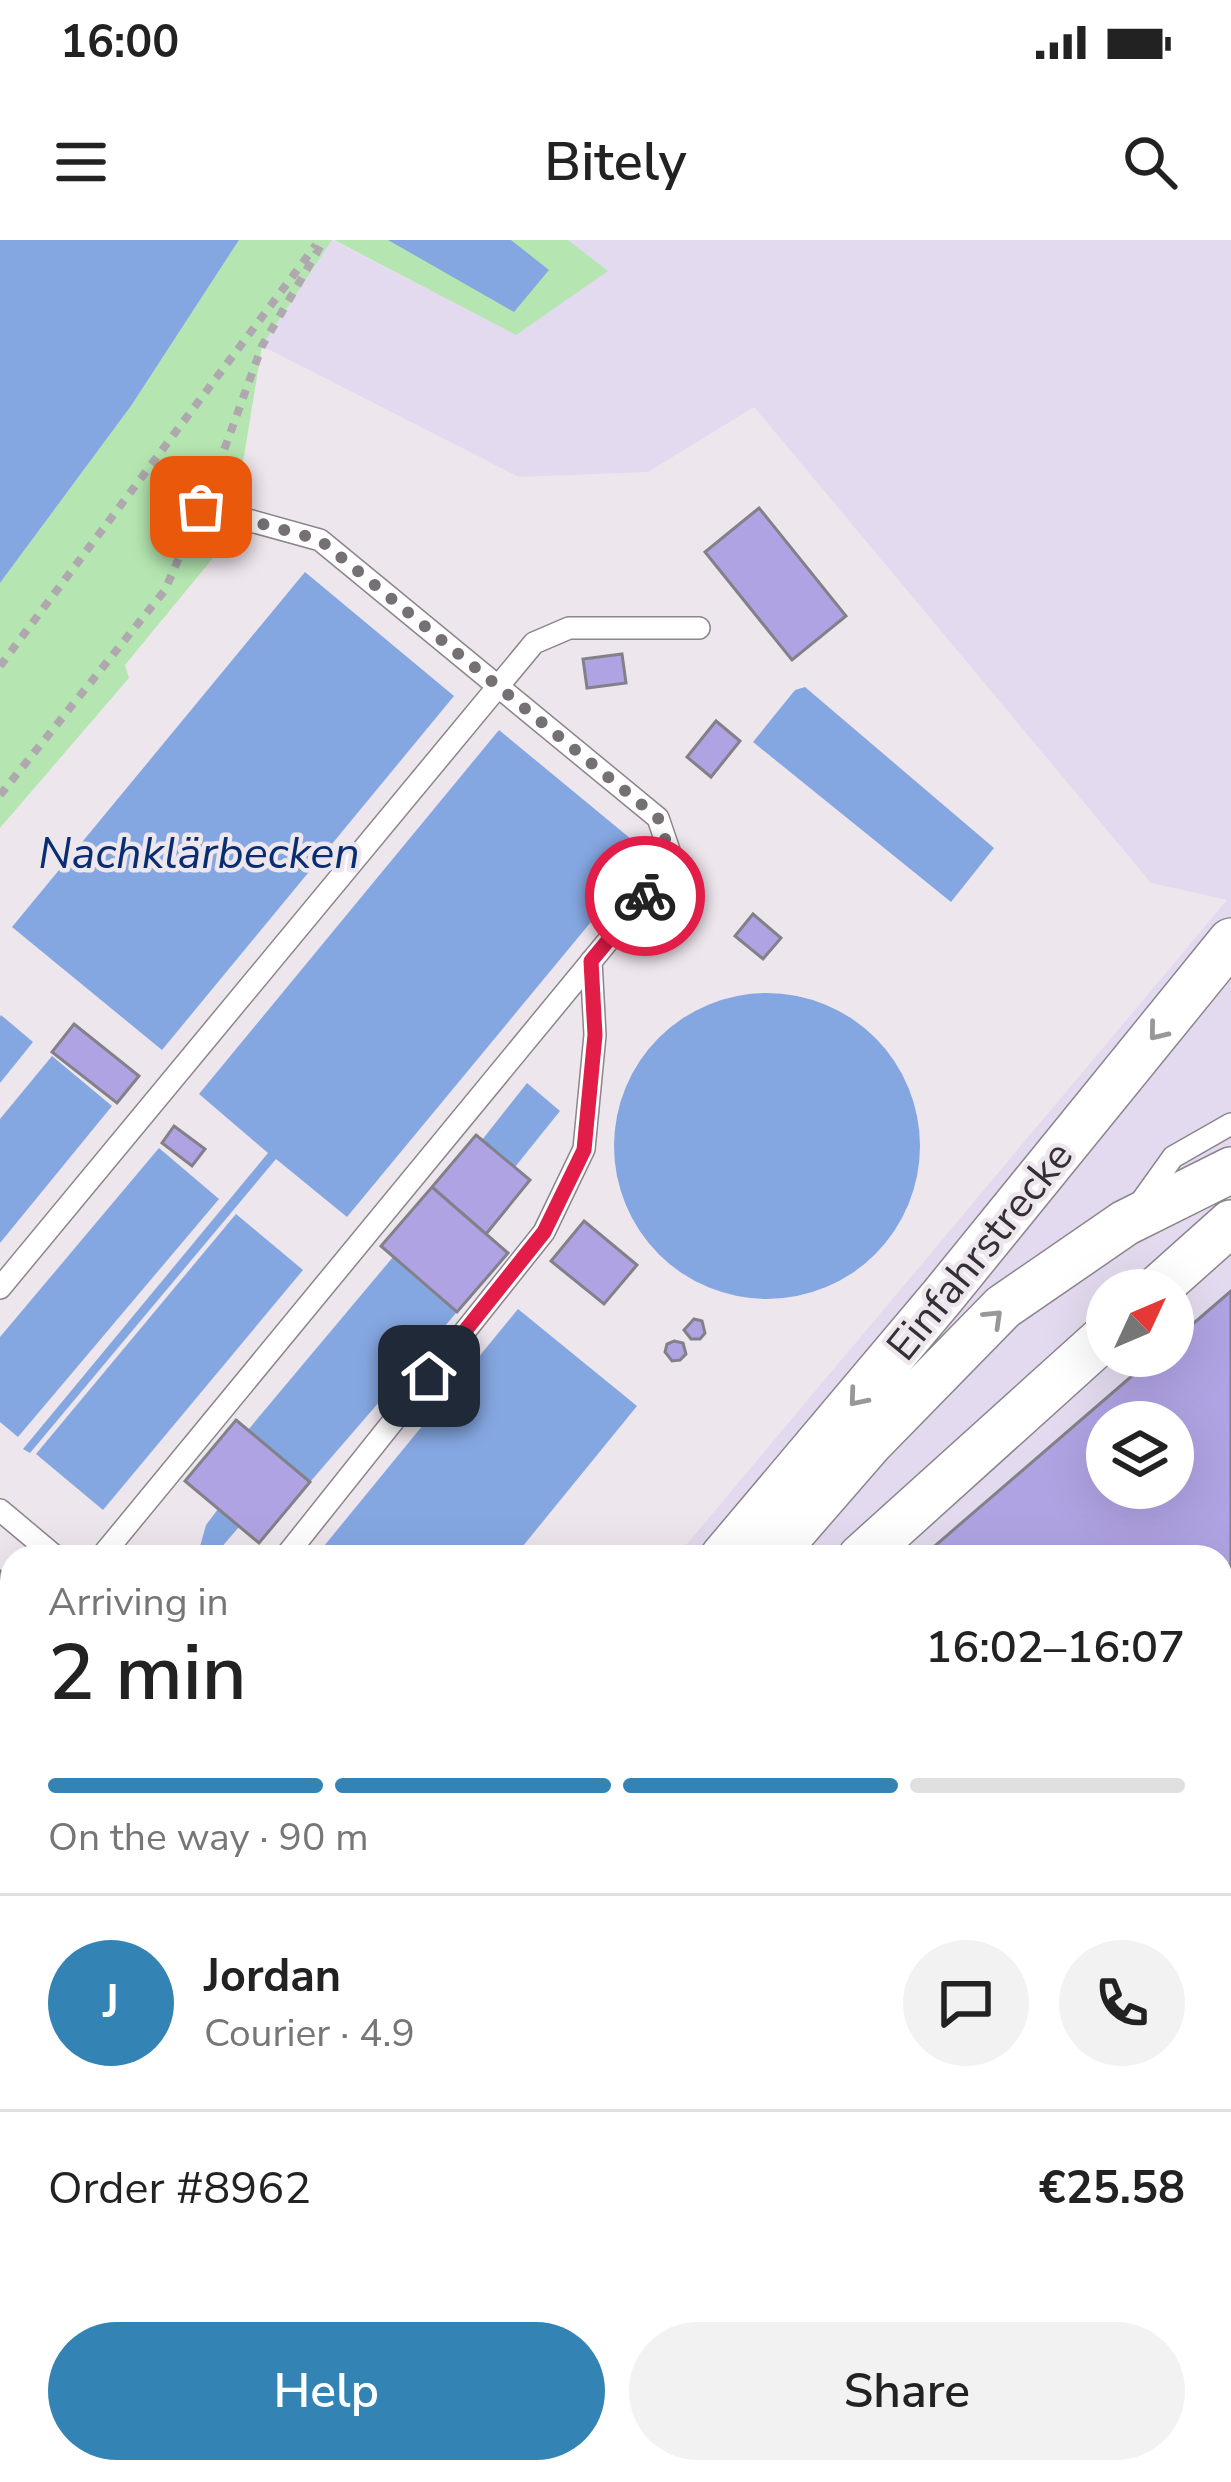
<!DOCTYPE html>
<html lang="en">
<head>
<meta charset="utf-8">
<style>
  body { margin:0; font-family:"Nunito Sans",sans-serif; background:#f2f2f2; color:#222; height:100vh; display:flex; flex-direction:column; font-size:45px; white-space:nowrap }
  * { box-sizing:border-box; margin:0 }
  p { font-size:39px; color:#767676 }
  .icon { flex:none; width:66px; height:66px; fill:none; stroke:currentColor; stroke-width:2; stroke-linecap:round; stroke-linejoin:round }
  .map { position:relative; flex:1; overflow:hidden }
  .drawer { position:absolute; left:0px; top:1305px; width:1233px; height:939px; display:flex; flex-direction:column; background:#fff; border-radius:36px 36px 0 0; box-shadow:0 12px 48px #0002 }
  .drawer>* { flex:none }
  .needle { width:78px; rotate:46deg }
  .buttons { position:absolute; left:1086px; top:1029px; display:grid; gap:24px }
  .buttons a { display:grid; place-items:center; width:108px; height:108px; border-radius:50%; background:#fff; box-shadow:0 12px 48px #0002; font-size:60px }
  .pin { position:absolute; display:grid; place-items:center; width:102px; height:102px; color:#fff; margin:-51px; border-radius:24px; box-shadow:0 6px 18px #0006 }
  .courier { position:absolute; display:grid; place-items:center; width:120px; height:120px; margin:-60px; border:9px solid #e11d48; border-radius:50%; background:#fff; color:#222; box-shadow:0 3px 15px #0007 }
  .headline em { font-style:normal; font-weight:600 }
  .headline div { display:flex; flex-direction:column-reverse }
  .headline { display:flex; align-items:center; justify-content:space-between; height:204px; padding:0 48px }
  h1 { font-size:78px; font-weight:600; line-height:90px }
  .bar { display:grid; grid-template-columns:repeat(4,1fr); gap:18px 12px; align-content:center; height:144px; padding:0 48px }
  .bar i { height:15px; border-radius:9px; background:#e0e0e0 }
  .bar .current { background:#3384b5 }
  .bar p { grid-column:span 4 }
  .line { display:flex; align-items:center; gap:30px; padding:0 48px; border-top:3px solid #e0e0e0 }
  .line div { flex:1 }
  .round { display:grid; place-items:center; flex:none; width:126px; height:126px; border-radius:63px; background:#f2f2f2 }
  .button { display:flex; gap:24px; margin-top:auto; padding:24px 48px }
  .button a { flex:1; height:138px; border-radius:72px; background:#3384b5; color:#fff; font-size:48px; font-weight:600; line-height:138px; text-align:center }
  .button a+a { background:#f2f2f2; color:#222 }
  .status { display:flex; justify-content:space-between; align-items:center; height:84px; padding:0 60px; background:#fff; direction:ltr }
  .status svg { height:33px; fill:currentColor }
  header { display:flex; justify-content:space-between; align-items:center; height:156px; padding:0 48px; background:#fff; font-size:54px; font-weight:600 }
  .map>svg:first-child { display:block }
  .industrial { fill:#e4daef; fill-rule:evenodd }
  .green { fill:#b5e6b1 }
  .water { fill:#85a7e1 }
  .building { fill:#b0a3e3; stroke:#828189; stroke-width:3; fill-rule:evenodd }
  .lines { fill:none; stroke-linecap:round; stroke-linejoin:round }
  .lane-casing { stroke:#8c858c; stroke-width:24 }
  .street-casing { stroke:#8c858c; stroke-width:48 }
  .path { stroke:#afa8ae; stroke-width:8; stroke-dasharray:9 9; stroke-linecap:butt }
  .lane { stroke:#fff; stroke-width:21 }
  .street { stroke:#fff; stroke-width:45 }
  .oneway { stroke:#999899 }
  .done { stroke:#747074; stroke-width:12; stroke-dasharray:0 21.6 }
  .route { stroke:#e11d48; stroke-width:15 }
  .labels { text-anchor:middle; stroke-width:9; stroke-linejoin:round; paint-order:stroke }
  .street-label { font-size:42px; fill:#333033; stroke:#eee6ed }
  .water-label { font-size:45px; font-style:italic; fill:#082e71; stroke:#eee6ed }
</style>
</head>
<body>
<div class="status"><b>16:00</b><svg viewBox="0 0 49 12"><path d="M0 12V9h3v3zM5 12V6h3v6zM10 12V3h3v9zM15 12V0h3v12zM26 1h20v11H26zM47 4h2v5h-2z"/></svg></div>
<header><svg class="icon" aria-label="menu" viewBox="0 0 24 24"><path d="M4 6h16M4 12h16M4 18h16"/></svg>Bitely<svg class="icon" aria-label="search" viewBox="0 0 24 24"><circle cx="10" cy="10" r="6"/><path d="M15 15l6 6"/></svg></header>
<div class="map">
<svg width="1231" height="2242" viewBox="0 0 1231 2242">
  <rect width="100%" height="100%" fill="#eee6ed"/>
  <path class="industrial" d="M 332,0 L 516,94 L 607,31 L 568,0 L 1231,0 L 1231,2242 L 0,2242 L 0,1960 L 12,1971 L 12,2232 L 1221,2232 L 1221,1317 L 676,1317 L 1227,660 L 1151,643 L 754,167 L 648,232 L 519,237 L 262,106 ZM 1107,1050 L 1173,1050 L 1173,1116 L 1107,1116 ZM 1107,1182 L 1173,1182 L 1173,1248 L 1107,1248 Z"/>
  <path class="green" d="M 239,0 L 332,0 L 262,106 L 231,296 L 125,425 L 129,438 L 0,588 L 0,343 L 131,166 Z
    M 334,0 L 568,0 L 608,31 L 516,95 Z"/>
  <path class="water" d="M 0,0 L 239,0 L 131,166 L 0,343 Z
    M 388,0 L 511,0 L 549,30 L 514,72 Z
    M 305,332 L 454,456 L 162,810 L 12,687 Z
    M 805,447 L 994,608 L 951,662 L 753,502 L 795,450 Z
    M 499,490 L 648,613 L 347,977 L 276,919 L 30,1213 L 23,1209 L 268,913 L 199,854 Z
    M614 906a153 153 0 1 1 306 0a153 153 0 1 1-306 0Z
    M 1,775 L 33,802 L 0,843 L 0,777 Z
    M 52,816 L 112,866 L 0,1003 L 0,879 Z
    M 527,843 L 560,871 L 515,927 L 482,900 Z
    M 159,908 L 219,959 L 18,1197 L 0,1182 L 0,1097 Z
    M 236,974 L 303,1030 L 103,1270 L 36,1214 Z
    M 393,1017 L 457,1072 L 310,1242 L 248,1190 Z
    M 518,1069 L 637,1166 L 514,1317 L 315,1317 Z
    M 218,1269 L 239,1287 L 213,1317 L 197,1317 L 206,1285 Z"/>
  <path class="building" d="M 759,268 L 846,376 L 792,420 L 705,312 Z
    M 622,414 L 626,443 L 587,448 L 583,419 Z
    M 716,481 L 740,501 L 711,537 L 687,517 Z
    M 753,674 L 781,698 L 763,719 L 735,696 Z
    M 74,784 L 139,836 L 117,863 L 52,812 Z
    M 174,886 L 205,909 L 192,926 L 162,903 Z
    M 476,895 L 530,940 L 486,994 L 432,947 Z
    M 432,947 L 508,1013 L 457,1072 L 381,1006 Z
    M 584,981 L 637,1025 L 604,1064 L 551,1021 Z
    M 1231,1051 L 1231,1717 L 1221,1726 L 1221,1317 L 922,1317 L 1155,1116 L 1173,1116 L 1173,1101 ZM 1107,1182 L 1173,1182 L 1173,1248 L 1107,1248 Z
    M 694,1079 L 702,1081 L 705,1093 L 700,1099 L 691,1099 L 684,1090 Z
    M 674,1101 L 683,1103 L 686,1114 L 680,1120 L 672,1121 L 665,1112 L 667,1104 Z
    M 236,1180 L 310,1242 L 259,1303 L 185,1241 Z
    M 0,1331 L 12,1341 L 12,1375 L 0,1389 Z
    M 0,1608 L 12,1615 L 12,1699 L 0,1705 Z
    M 12,1817 L 12,1904 L 8,1909 L 0,1903 L 0,1831 Z
    M 1231,1847 L 1231,1966 L 1221,1956 L 1221,1856 Z
    M 1221,2109 L 1231,2120 L 1231,2242 L 795,2242 L 786,2232 L 1221,2232 Z
    M 12,2229 L 12,2232 L 427,2232 L 416,2242 L 0,2242 Z
    M 612,2232 L 786,2232 L 795,2242 L 601,2242 Z"/>
  <g class="lines">
    <g class="lane-casing">
      <path id="lane" d="M 1140,963 L 1173,917 L 1231,884
        M 0,1048 L 534,403 L 569,388 L 699,388
        M 0,1270 L 56,1317
        M 101,1317 L 673,622 L 658,578 L 320,300 L 201,267
        M 285,1317 L 544,992 L 584,909 L 595,795 L 591,721
        M 0,1439 L 12,1425
        M 0,1929 L 12,1939
        M 938,2232 L 947,2242
        M 468,2242 L 479,2232"/>
    </g>
    <g class="street-casing">
      <path id="street" d="M 1156,1050 L 1231,983
        M 723,1317 L 942,1057 L 1231,701
        M 771,1317 L 870,1203 L 1003,1067 L 1125,983 L 1231,930
        M 861,1317 L 1107,1095
        M 1221,1800 L 1231,1791
        M 1221,2033 L 1231,2044
        M 0,2111 L 12,2101
        M 0,2170 L 12,2159"/>
    </g>
    <path class="path" d="M 212,243 L 262,106 L 324,0
      M 0,426 L 316,5
      M 0,555 L 165,350 L 191,290"/>
    <use href="#lane" class="lane"/>
    <use href="#street" class="street"/>
  </g>
  <defs><path id="oneway-chevron" d="M-2-3.5L2.5 0L-2 3.5" fill="none" stroke-width="1.6" stroke-linecap="round" stroke-linejoin="round" transform="scale(3)"/></defs>
  <g class="oneway">
    <use href="#oneway-chevron" transform="translate(1157 792) rotate(129)"/>
    <use href="#oneway-chevron" transform="translate(994 1078) rotate(-44)"/>
    <use href="#oneway-chevron" transform="translate(857 1158) rotate(130)"/>
  </g>
  <g class="lines">
    <path class="done" d="M 201,267 L 320,300 L 658,578 L 673,622 L 645,656"/>
    <path class="route" d="M 429,1136 L 544,992 L 584,910 L 595,795 L 591,721 L 645,656"/>
  </g>
  <g class="labels">
    <g class="street-label">
      <text transform="translate(979 1010) rotate(-51)" y="15">Einfahrstrecke</text>
    </g>
    <g class="water-label">
      <text x="199" y="628">Nachklärbecken</text>
    </g>
  </g>
</svg>
<div class="buttons">
<a><svg class="needle" viewBox="-14 -14 28 28"><path d="M0-13l5 13h-10z" fill="#e53935"/><path d="M0 13l5-13h-10z" fill="#767676"/></svg></a>
<a><svg class="icon" aria-label="layers" viewBox="0 0 24 24"><path d="M12 4l9 5-9 5-9-5zM3 14l9 5 9-5"/></svg></a>
</div>
<div class="pin" style="left:201px;top:267px;background:#ea580c"><svg class="icon" aria-label="bag" viewBox="0 0 24 24"><path d="M5 8h14l-1 12H6zM9 8a3 3 0 0 1 6 0"/></svg></div>
<div class="pin" style="left:429px;top:1136px;background:#1f2937"><svg class="icon" aria-label="home" viewBox="0 0 24 24"><path d="M3 11l9-7 9 7M6 9v11h12V9"/></svg></div>
<div class="courier" style="left:645px;top:656px"><svg class="icon" aria-label="bike" viewBox="0 0 24 24"><circle cx="6" cy="16" r="4"/><circle cx="18" cy="16" r="4"/><path d="M6 16l4-8h5l3 8M10 8l3 8H6M13 5h3"/></svg></div>
<section class="drawer">
<div class="headline"><div><h1>2 min</h1><p>Arriving in</p></div><em>16:02–16:07</em></div>
<div class="bar"><i class="current"></i><i class="current"></i><i class="current"></i><i></i><p>On the way · 90 m</p></div>
<div class="line" style="height:216px"><b class="round" style="background:#3384b5;color:#fff">J</b><div><b>Jordan</b><p>Courier · 4.9</p></div><a class="round"><svg class="icon" aria-label="chat" viewBox="0 0 24 24"><path d="M4 5h16v11H9l-5 4z"/></svg></a><a class="round"><svg class="icon" aria-label="phone" viewBox="0 0 24 24"><path d="M5 4h4l2 5-3 2q2 4 5 5l2-3 5 2v4C11 20 4 13 5 4z"/></svg></a></div>
<div class="line" style="height:156px"><div>Order #8962</div><b>€25.58</b></div>
<div class="button"><a>Help</a><a>Share</a></div>
</section>
</div>
</body>
</html>
